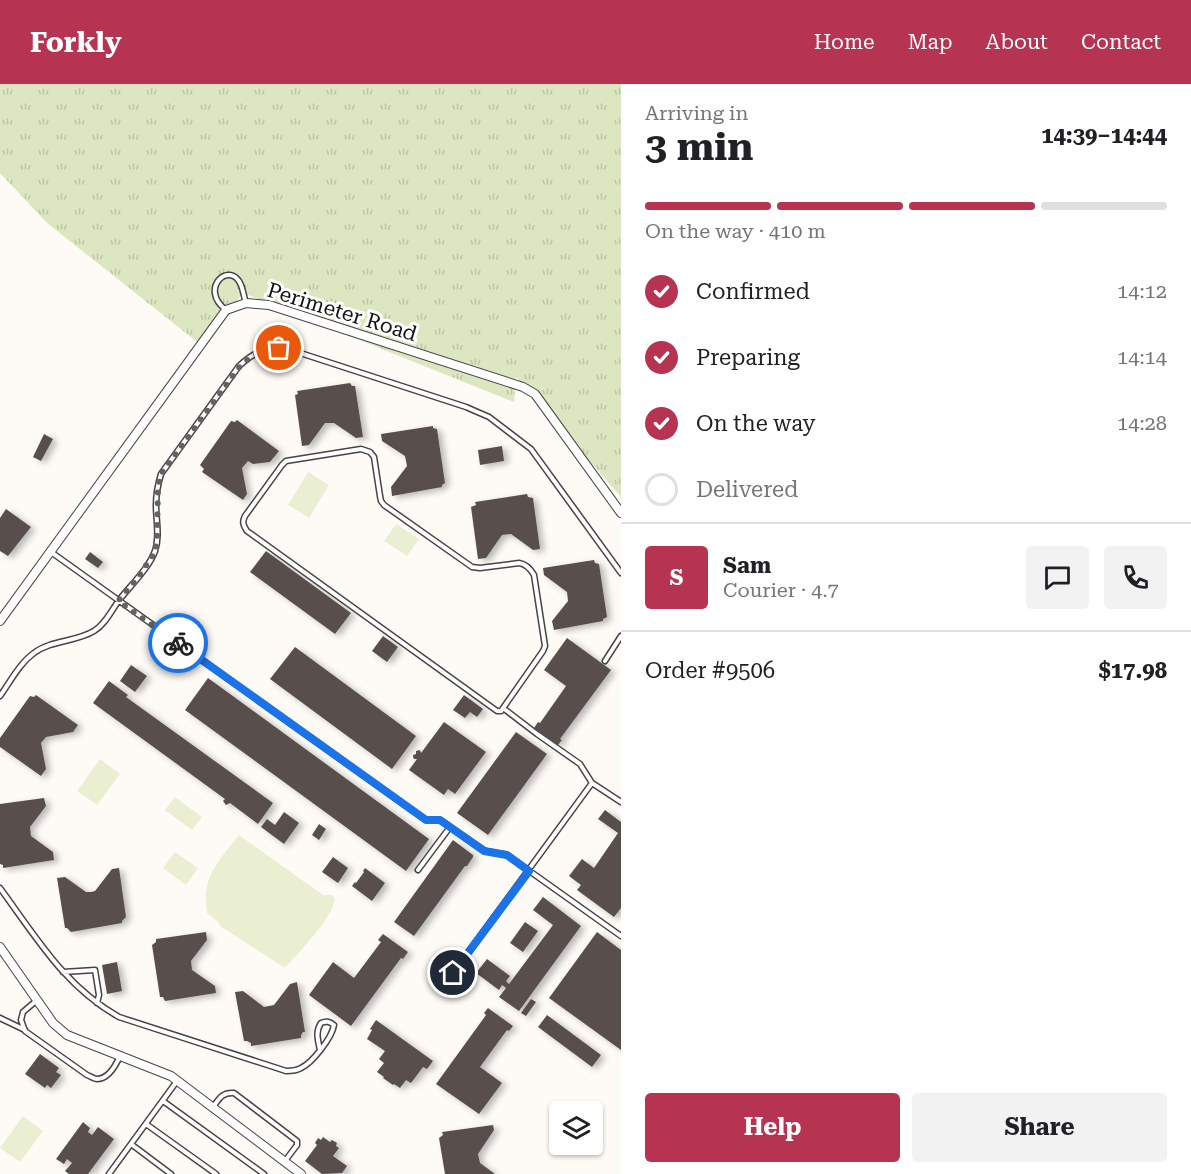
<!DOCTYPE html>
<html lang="en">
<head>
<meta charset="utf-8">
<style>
  body { margin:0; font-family:"Roboto Serif",serif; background:#f2f2f2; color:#202124; height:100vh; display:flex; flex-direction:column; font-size:22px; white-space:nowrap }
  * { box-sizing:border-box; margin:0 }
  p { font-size:20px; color:#757577 }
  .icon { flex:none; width:33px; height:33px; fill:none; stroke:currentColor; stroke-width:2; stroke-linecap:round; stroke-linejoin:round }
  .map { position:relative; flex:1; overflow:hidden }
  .details { display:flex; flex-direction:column; background:#fff; width:570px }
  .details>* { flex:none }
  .controls { position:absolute; left:549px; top:1017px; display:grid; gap:12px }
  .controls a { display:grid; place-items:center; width:54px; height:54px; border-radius:6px; background:#fff; box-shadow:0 2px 4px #0004; font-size:30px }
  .pin { position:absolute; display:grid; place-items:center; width:51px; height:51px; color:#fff; margin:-26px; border:3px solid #fff; border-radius:50%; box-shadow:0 2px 6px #0007 }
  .courier { position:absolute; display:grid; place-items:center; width:60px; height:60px; margin:-30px; border:4px solid #1a73e8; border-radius:50%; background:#fff; color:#222; box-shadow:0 2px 8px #0007 }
  .overview em { font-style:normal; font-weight:700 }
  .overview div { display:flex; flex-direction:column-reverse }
  .overview { display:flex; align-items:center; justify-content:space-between; height:102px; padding:0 24px }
  h1 { font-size:39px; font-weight:700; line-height:45px }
  .bar { display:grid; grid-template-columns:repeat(4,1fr); gap:9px 6px; align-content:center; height:72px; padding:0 24px }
  .bar i { height:8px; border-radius:4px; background:#e0e0e0 }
  .bar .selected { background:#b63452 }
  .bar p { grid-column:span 4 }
  .line { display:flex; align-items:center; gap:15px; padding:0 24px; border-top:2px solid #e0e0e0 }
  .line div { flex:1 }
  .round { display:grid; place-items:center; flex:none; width:63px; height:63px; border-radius:6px; background:#f2f2f2 }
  ol { padding:0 24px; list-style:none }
  li { display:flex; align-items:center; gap:18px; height:66px }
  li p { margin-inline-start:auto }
  li .icon { padding:6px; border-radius:50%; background:#b63452; color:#fff; stroke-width:4 }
  li:last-child { color:#757577 }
  li i { width:33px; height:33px; border:3px solid #e0e0e0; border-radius:50% }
  .primary-button { display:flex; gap:12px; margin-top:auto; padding:12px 24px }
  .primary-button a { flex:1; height:69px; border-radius:6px; background:#b63452; color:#fff; font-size:24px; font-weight:700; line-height:69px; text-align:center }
  .primary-button a+a { background:#f2f2f2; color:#202124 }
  header { display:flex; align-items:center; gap:36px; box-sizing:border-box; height:84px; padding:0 30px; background:#b63452; color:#fff }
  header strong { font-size:28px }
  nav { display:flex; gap:33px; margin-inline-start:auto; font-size:21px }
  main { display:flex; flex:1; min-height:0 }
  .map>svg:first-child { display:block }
  .grass { fill:url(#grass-tufts) }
  .pitch { fill:#eaefd2 }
  .building { fill:#59504e; filter:url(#shadow) }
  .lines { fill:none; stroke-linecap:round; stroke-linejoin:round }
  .service-casing { stroke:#444; stroke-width:7 }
  .minor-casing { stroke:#444; stroke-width:10 }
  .service { stroke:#fff; stroke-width:4 }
  .minor { stroke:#fff; stroke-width:8 }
  .done { stroke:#646361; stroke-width:6; stroke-dasharray:0 10.8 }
  .route { stroke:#1a73e8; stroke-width:8 }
  .labels { text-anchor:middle; stroke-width:6; stroke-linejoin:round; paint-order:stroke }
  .street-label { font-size:21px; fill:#111; stroke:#fff }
</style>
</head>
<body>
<header>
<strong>Forkly</strong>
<nav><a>Home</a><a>Map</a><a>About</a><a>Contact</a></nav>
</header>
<main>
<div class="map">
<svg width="621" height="1090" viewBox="0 0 621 1090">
  <defs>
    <pattern id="grass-tufts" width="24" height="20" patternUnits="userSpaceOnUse" patternTransform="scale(1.5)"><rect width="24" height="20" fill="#dce7c1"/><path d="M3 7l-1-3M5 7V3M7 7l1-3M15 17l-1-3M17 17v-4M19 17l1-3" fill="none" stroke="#bcc5a5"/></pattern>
    <filter id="shadow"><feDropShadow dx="4.5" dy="2.5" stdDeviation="3" flood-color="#0004"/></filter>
  </defs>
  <rect width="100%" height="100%" fill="#fefbf6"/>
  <path class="grass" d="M 0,0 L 621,0 L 621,413 L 516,293 L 514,318 L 243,209 L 201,261 L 47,139 L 0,89 Z"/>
  <path class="pitch" d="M 308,388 L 329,401 L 309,434 L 288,421 Z
    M 396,440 L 419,455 L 407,472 L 384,457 Z
    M 100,675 L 120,690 L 97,721 L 77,707 Z
    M 175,713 L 202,733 L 192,746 L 165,726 Z
    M 239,751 L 323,811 L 332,811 L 335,815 C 332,835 299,868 285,884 L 220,842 L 218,838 L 207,829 C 201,793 218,778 239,751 Z
    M 175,768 L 198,784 L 186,801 L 163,784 Z
    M 23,1032 L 43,1047 L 20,1078 L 0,1064 Z"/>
  <path class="building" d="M 350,299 L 352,302 L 355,302 L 363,353 L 356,354 L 334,339 L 325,339 L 309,361 L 302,362 L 295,311 L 298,310 L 297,307 Z
    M 237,336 L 279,367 L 270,378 L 253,380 L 248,377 L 242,384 L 247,410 L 243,416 L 202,388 L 204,385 L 200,381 L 231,337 L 235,338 Z
    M 433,342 L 433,344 L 437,345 L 445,399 L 442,401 L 442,403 L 392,412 L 391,403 L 407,382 L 405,372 L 382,357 L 381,350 Z
    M 44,350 L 53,355 L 41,377 L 33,373 Z
    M 502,362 L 504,377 L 480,381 L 478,366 Z
    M 527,410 L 528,413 L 533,414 L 540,465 L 533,466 L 511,450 L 502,451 L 486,474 L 478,475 L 471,423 L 476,421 L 475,418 Z
    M 6,425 L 31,443 L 8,472 L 0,467 L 0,434 Z
    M 266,467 L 351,529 L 335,550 L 250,488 Z
    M 90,468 L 103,478 L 98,484 L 85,475 Z
    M 594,476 L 595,479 L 599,480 L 607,533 L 603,535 L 603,537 L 554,546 L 552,537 L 568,517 L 567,508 L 544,491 L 543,484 Z
    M 383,552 L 398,563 L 387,578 L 372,567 Z
    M 567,554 L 611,586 L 560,655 L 562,656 L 558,661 L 534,644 L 538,638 L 540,639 L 566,602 L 544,586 Z
    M 295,563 L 416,652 L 392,685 L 270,595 Z
    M 131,581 L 147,592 L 135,608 L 120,597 Z
    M 208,594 L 429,755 L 406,787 L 185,626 Z
    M 109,597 L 128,611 L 126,613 L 273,719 L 258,740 L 230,719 L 226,721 L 223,717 L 225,715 L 93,619 Z
    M 36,611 L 78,641 L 73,648 L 46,653 L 41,659 L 46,685 L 41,692 L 0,663 L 0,654 L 30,612 L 34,613 Z
    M 464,611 L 483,625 L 477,633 L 470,628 L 465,634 L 453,626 Z
    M 444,638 L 486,668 L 455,710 L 448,705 L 444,711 L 409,686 L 417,675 L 414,675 L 413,673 L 413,671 L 416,670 L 416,667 L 420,666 L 421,669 Z
    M 516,648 L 547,670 L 488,751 L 457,729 Z
    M 44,714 L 46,722 L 30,743 L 31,752 L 53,768 L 54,776 L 3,784 L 3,781 L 0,780 L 0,720 Z
    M 605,726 L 621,738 L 621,824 L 614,833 L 577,806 L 581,801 L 569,792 L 582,775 L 594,784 L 618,749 L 598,735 Z
    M 284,728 L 299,739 L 284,760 L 261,743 L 267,735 L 275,741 Z
    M 319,740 L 326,745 L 319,756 L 312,751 Z
    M 453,756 L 473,771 L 473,773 L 467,782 L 465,782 L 414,852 L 394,838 Z
    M 333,773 L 348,784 L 338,799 L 322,788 Z
    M 119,784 L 126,833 L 122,837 L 122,839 L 71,848 L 67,844 L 65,844 L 57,794 L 65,793 L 86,808 L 91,808 L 95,807 L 112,785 Z
    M 365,784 L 385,799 L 372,817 L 352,802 L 355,798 L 356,799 L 364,788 L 363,787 Z
    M 543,813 L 581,842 L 519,927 L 499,913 L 506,904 L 502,901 L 499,906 L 476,889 L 487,875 L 510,892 L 506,897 L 509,900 L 553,841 L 533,826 Z
    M 525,838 L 538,847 L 523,868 L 510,859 Z
    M 206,848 L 207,856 L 191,877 L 192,886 L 215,902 L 216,909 L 165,917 L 163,913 L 160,913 L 152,861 L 156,858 L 156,855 Z
    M 597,848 L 621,866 L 621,966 L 549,914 Z
    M 383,850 L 408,868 L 403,875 L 401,874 L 351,942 L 309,911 L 333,878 L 354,894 L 381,858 L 378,856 Z
    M 117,878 L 122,907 L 107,910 L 102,881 Z
    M 297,898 L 305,948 L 303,948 L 301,951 L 301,954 L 251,962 L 251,959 L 247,957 L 244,957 L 235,908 L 243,907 L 264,923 L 274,921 L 290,900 Z
    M 531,915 L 536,918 L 526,932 L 521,929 Z
    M 488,924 L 513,942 L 509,947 L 507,946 L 480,983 L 502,999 L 479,1030 L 436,1000 L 486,931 L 484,929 Z
    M 547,931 L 601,971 L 592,983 L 538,943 Z
    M 376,936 L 433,977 L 427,985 L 423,983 L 411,999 L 406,996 L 400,1004 L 394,1000 L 393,1001 L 383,994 L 384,993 L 377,988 L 384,979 L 379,975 L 385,967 L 367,955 L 372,946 L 370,945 Z
    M 40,970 L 59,984 L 56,988 L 61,991 L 51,1004 L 47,1001 L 45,1004 L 25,990 Z
    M 83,1038 L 90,1044 L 88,1048 L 92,1051 L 98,1043 L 114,1055 L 88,1090 L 69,1090 L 65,1087 L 72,1079 L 67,1075 L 64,1080 L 56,1075 Z
    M 493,1041 L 494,1046 L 478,1070 L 480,1079 L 495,1090 L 445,1090 L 439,1054 L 443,1051 L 442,1048 Z
    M 323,1053 L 330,1058 L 332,1056 L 337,1059 L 336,1062 L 339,1064 L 333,1072 L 347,1082 L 342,1089 L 322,1090 L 305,1077 L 317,1061 L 315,1059 L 318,1054 L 321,1056 Z"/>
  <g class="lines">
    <g class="service-casing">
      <path id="service" d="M 226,226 C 198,205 230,175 241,201 C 243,206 244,213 246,219
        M 361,365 L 370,368 L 374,373 L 380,412 L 381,417 L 384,421 L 472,483 L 480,484 L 519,479 C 526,480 530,484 534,491 L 545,562 L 543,567 L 501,627 L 497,627 L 247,447 C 243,441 242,438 245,432 L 282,381 L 286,377 Z
        M 51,468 L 426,736 L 440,736 L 485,767 L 507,771 L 621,852
        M 605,577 L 621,552
        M 0,612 C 10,598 20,579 34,569 C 51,556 76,558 94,547 C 106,540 112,525 120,515 C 131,501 149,484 155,467 C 160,453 156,436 156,421 C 156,410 158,400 161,390 L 239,282 C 255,267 266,263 288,265 L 466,323 L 489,333 L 531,365 L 621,489
        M 503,624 L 537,650 L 580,680 L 592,699
        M 418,786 L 450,743
        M 0,804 C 36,853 65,903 119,933 L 286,987 C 291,987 296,987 301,984 C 312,979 332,954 334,941 C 329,937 326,937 321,939 C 315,948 318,956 320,966
        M 63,888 L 95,886 L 99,911 L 97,919
        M 453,889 L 592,699 L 621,718
        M 36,917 L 23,928 L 21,936 L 25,947 L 87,991 C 90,992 94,995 97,995 C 109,995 116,981 120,972
        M 0,934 L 25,946
        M 163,1017 L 264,1090
        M 213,1023 C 219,1015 222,1008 234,1009 L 297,1057 L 297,1061 L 285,1077
        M 146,1040 L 216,1090
        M 131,1060 L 171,1090
        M 109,1090 L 177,997"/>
    </g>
    <g class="minor-casing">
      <path id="minor" d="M 0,537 L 226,226 L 246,219 L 269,221 L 523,303 L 535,310 L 621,429
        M 0,863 L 53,939 L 67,951 L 171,992 L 301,1090"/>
    </g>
    <use href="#service" class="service"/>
    <use href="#minor" class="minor"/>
  </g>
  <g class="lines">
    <path class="done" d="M 178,559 L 118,517 L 137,495 L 155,468 L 157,456 L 158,403 L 161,390 L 240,282 C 252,271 262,265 279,264"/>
    <path class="route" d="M 178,559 L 426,736 L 440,736 L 484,767 L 507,771 L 529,787 L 453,889"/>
  </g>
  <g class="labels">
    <g class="street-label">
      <text transform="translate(342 228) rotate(17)" y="7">Perimeter Road</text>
    </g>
  </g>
</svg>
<div class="controls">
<a><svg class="icon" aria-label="layers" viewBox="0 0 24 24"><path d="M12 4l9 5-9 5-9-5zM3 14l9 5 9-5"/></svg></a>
</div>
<div class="pin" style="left:279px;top:264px;background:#ea580c"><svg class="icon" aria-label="bag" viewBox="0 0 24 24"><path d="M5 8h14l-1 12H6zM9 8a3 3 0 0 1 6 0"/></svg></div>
<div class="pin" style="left:453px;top:889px;background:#1f2937"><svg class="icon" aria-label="home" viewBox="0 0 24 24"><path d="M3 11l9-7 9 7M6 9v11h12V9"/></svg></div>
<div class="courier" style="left:178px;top:559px"><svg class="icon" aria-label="bike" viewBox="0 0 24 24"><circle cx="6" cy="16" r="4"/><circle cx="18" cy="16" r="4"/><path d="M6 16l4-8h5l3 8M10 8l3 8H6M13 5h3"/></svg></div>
</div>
<section class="details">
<div class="overview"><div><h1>3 min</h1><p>Arriving in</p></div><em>14:39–14:44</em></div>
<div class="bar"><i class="selected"></i><i class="selected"></i><i class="selected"></i><i></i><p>On the way · 410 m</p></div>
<ol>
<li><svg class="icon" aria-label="check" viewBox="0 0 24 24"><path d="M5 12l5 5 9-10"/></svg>Confirmed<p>14:12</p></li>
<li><svg class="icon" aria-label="check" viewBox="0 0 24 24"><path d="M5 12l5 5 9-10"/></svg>Preparing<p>14:14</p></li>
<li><svg class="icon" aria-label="check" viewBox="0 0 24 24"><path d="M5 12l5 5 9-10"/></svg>On the way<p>14:28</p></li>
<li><i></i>Delivered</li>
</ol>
<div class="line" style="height:108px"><b class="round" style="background:#b63452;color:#fff">S</b><div><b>Sam</b><p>Courier · 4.7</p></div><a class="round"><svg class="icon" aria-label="chat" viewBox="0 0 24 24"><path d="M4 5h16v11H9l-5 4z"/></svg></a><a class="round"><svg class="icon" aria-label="phone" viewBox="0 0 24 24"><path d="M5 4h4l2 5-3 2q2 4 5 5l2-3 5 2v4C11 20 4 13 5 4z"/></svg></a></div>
<div class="line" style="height:78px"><div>Order #9506</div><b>$17.98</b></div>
<div class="primary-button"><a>Help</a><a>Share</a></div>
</section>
</main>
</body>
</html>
